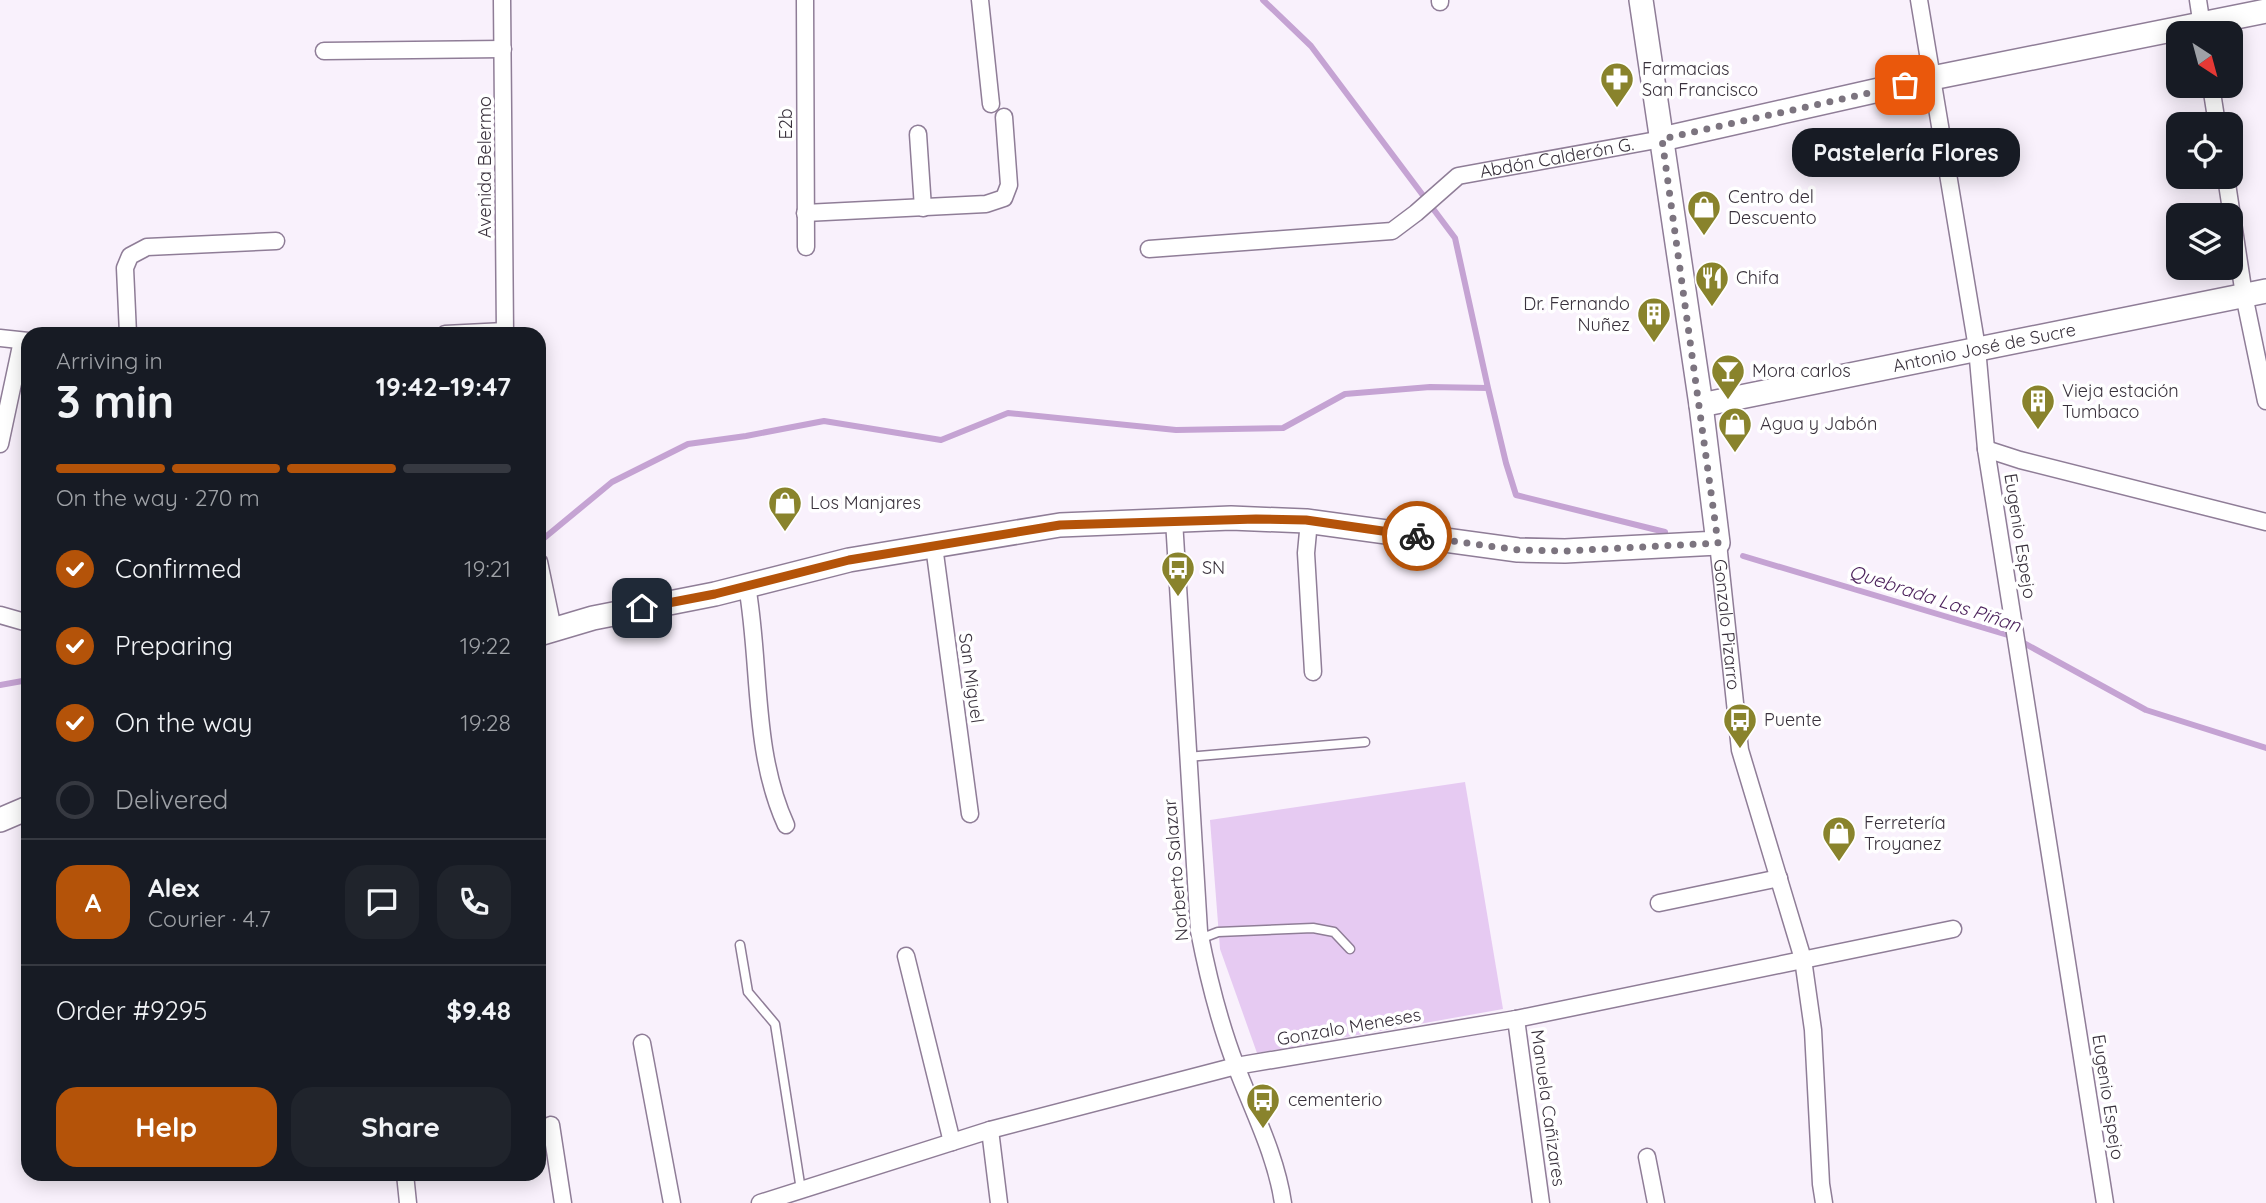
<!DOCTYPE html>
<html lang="en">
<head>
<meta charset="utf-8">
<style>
  body { margin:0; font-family:Quicksand,sans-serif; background:#20242c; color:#f1f3f6; height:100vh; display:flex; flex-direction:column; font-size:26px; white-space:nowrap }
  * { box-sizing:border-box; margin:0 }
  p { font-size:23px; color:#9ea1a6 }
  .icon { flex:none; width:38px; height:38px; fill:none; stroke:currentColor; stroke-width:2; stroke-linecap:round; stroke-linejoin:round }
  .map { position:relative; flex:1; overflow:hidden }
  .side { position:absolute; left:21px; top:327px; width:525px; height:854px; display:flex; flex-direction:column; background:#171b24; border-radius:21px; box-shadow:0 4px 18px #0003 }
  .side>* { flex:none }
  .needle { width:46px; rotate:144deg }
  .controls { position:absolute; left:2166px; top:21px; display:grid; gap:14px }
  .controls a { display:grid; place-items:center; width:77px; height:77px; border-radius:14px; background:#171b24; box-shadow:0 4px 18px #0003; font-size:35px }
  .pin { position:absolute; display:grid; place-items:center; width:60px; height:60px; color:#fff; margin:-30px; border-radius:14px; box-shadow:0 4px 10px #0006 }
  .courier { position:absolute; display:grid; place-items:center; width:70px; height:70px; margin:-35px; border:5px solid #b45309; border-radius:50%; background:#fff; color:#222; box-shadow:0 2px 9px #0007 }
  .bubble { position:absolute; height:49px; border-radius:21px; background:#171b24; box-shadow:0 4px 18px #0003; font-size:23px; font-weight:800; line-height:49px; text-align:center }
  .head em { font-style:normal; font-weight:800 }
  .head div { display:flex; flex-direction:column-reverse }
  .head { display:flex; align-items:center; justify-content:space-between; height:119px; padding:0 35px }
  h1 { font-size:46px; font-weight:800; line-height:52px }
  .bar { display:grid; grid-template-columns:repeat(4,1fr); gap:10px 7px; align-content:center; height:84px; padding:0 35px }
  .bar i { height:9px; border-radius:5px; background:#363941 }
  .bar .current { background:#b45309 }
  .bar p { grid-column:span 4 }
  .line { display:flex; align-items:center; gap:18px; padding:0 35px; border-top:2px solid #363941 }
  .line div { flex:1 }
  .round { display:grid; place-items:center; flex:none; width:74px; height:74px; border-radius:21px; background:#20242c }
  ol { padding:0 35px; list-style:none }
  li { display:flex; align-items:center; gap:21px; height:77px }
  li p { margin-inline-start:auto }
  li .icon { padding:7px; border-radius:50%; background:#b45309; color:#fff; stroke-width:4 }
  li:last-child { color:#9ea1a6 }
  li i { width:38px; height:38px; border:4px solid #363941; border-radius:50% }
  .primary-button { display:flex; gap:14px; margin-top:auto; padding:14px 35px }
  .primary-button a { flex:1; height:80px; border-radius:21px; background:#b45309; color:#fff; font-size:28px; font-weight:800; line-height:80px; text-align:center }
  .primary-button a+a { background:#20242c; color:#f1f3f6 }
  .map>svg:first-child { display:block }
  .green { fill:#e6caf2 }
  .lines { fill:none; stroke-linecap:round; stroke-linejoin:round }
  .stream { stroke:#c5a3d3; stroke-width:6 }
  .lane-casing { stroke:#8f7d97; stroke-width:11 }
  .street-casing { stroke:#8f7d97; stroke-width:19 }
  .secondary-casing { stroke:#8f7d97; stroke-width:26 }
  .lane { stroke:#fff; stroke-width:8 }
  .street { stroke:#fff; stroke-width:16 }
  .secondary { stroke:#fff; stroke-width:23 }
  .done { stroke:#7c747f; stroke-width:7; stroke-dasharray:0 12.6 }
  .route { stroke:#b45309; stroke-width:9 }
  .labels { text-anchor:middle; stroke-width:7; stroke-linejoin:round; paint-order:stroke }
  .poi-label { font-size:18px; fill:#39313c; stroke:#fff; text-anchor:start }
  .street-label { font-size:18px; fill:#39313c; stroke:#fff }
  .water-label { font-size:19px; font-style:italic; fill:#491e59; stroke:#fff }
</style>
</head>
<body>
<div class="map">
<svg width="2266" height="1203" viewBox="0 0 2266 1203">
  <rect width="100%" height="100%" fill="#f9f1fc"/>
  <path class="green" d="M 1465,782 L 1503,1009 L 1257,1053 L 1220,949 L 1210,820 Z"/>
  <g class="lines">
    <path class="stream" d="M 1263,0 L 1311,46 L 1455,238 L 1488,388
      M 543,539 L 612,482 L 688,444 L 746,436 L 824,421 L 941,440 L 1008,413 L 1176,430 L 1283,428 L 1345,394 L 1430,387 L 1488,388 L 1506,463 L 1516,495 L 1665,532
      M 1743,556 L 2011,636 L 2146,710 L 2266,748
      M 0,685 L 28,680"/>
    <g class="lane-casing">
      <path id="lane" d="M 1187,757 L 1365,742
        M 1200,939 L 1218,932 L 1313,928 L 1334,932 L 1350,949
        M 740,945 L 748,992 L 775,1024 L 801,1190"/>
    </g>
    <g class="street-casing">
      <g id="street">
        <path d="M 502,0 L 505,334"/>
        <path d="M 805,0 L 806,247"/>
        <path d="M 980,0 L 991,104"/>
        <path d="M 1440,0 L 1440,2"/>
        <path d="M 1919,0 L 1977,348 L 1986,449 L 2105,1203"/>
        <path d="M 2198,0 L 2203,33"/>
        <path d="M 324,51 L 503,49"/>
        <path d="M 2211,86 L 2217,124"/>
        <path d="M 918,134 L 923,208"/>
        <path d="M 2226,177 L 2244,295 L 2266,401"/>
        <path d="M 805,213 L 986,204 L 1004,198 L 1009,185 L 1004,117"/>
        <path id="s1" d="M 1149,249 L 1392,231 L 1416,213 L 1458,176 L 1662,139"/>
        <path d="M 128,334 L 125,268 L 130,256 L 147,247 L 276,241"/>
        <path d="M 445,334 L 505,331"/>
        <path d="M 0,338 L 28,341"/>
        <path d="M 0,444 L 22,341"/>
        <path d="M 1986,449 L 2020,460 L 2266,522"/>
        <path d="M 1174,520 L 1199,931 C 1208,977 1219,1022 1236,1066 C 1253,1111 1276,1155 1283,1203"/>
        <path d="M 1309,521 L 1306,553 L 1313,672"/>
        <path id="s2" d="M 1718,543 L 1740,750 L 1803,959 L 1813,1030 L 1821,1184 L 1824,1203"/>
        <path d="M 934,546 L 970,814"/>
        <path d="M 539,562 L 553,629"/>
        <path d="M 747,586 C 761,664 752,751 786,825"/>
        <path d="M 0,615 L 28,623"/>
        <path d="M 1659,903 L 1779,878"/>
        <path d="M 906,956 L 952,1142"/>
        <path d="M 1516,1019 L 1541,1203"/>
        <path d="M 642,1043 L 672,1203"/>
        <path d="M 551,1125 L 563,1203"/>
        <path d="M 990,1130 L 999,1203"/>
        <path d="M 1647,1157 L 1656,1203"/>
        <path d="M 405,1174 L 408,1203"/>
        <path d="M 760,1203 L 990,1130 L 1236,1066 L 1516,1019 L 1953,929"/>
      </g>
    </g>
    <g class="secondary-casing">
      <g id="secondary">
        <path d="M 1662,139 L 1932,78 L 2266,11"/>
        <path id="s3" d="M 1701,405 L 2266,291"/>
        <path d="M 539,634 L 593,618 L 715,594 L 849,560 L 1060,525 L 1231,518 L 1306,521 L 1518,550 L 1565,551 L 1718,543 L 1701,405 L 1641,0"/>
        <path d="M 0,820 L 28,808"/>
      </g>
    </g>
    <use href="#lane" class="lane"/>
    <use href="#street" class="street"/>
    <use href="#secondary" class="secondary"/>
  </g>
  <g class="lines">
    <path class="done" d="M 1417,536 L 1518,550 L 1565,551 L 1718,543 L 1662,139 L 1905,85"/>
    <path class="route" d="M 642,608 L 715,594 L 849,560 L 1060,525 L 1256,519 L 1306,520 L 1417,536"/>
  </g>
  <defs>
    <g id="pharmacy-pin" transform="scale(1.75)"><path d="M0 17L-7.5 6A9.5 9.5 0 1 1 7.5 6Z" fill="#89832c" stroke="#fff"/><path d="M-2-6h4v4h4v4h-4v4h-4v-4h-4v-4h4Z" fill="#fff"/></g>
    <g id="shop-pin" transform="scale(1.75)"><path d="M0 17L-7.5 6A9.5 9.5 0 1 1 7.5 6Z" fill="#89832c" stroke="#fff"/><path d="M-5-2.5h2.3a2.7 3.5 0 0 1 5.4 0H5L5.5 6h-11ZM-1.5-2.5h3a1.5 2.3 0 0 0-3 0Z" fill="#fff"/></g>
    <g id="restaurant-pin" transform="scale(1.75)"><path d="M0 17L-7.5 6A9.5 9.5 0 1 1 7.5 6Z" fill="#89832c" stroke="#fff"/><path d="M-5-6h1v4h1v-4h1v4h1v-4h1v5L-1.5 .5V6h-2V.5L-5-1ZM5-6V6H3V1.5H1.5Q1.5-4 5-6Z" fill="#fff"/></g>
    <g id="building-pin" transform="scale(1.75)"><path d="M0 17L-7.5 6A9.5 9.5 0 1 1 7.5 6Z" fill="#89832c" stroke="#fff"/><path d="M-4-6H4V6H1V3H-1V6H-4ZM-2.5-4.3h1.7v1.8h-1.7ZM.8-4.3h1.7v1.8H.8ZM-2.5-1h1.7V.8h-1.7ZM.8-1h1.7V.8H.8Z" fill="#fff"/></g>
    <g id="bar-pin" transform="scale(1.75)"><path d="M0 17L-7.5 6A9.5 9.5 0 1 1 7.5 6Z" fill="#89832c" stroke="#fff"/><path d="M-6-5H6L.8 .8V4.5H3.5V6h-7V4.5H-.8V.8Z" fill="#fff"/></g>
    <g id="bus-pin" transform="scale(1.75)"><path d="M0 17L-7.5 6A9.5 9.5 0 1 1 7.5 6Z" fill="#89832c" stroke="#fff"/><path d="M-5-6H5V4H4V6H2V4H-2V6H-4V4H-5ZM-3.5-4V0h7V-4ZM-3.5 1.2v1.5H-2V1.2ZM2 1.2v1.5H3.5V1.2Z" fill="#fff"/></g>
  </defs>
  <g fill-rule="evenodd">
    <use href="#pharmacy-pin" x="1617" y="79"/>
    <use href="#shop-pin" x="1704" y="207"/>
    <use href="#restaurant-pin" x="1712" y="278"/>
    <use href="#building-pin" x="1654" y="314"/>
    <use href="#bar-pin" x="1728" y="371"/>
    <use href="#building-pin" x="2038" y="401"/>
    <use href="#shop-pin" x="1735" y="424"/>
    <use href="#shop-pin" x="785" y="503"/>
    <use href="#bus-pin" x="1178" y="568"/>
    <use href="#bus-pin" x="1740" y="720"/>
    <use href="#shop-pin" x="1839" y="833"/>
    <use href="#bus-pin" x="1263" y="1100"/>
  </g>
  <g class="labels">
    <g class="poi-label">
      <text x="1642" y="75">Farmacias<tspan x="1642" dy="21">San Francisco</tspan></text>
      <text x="1728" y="203">Centro del<tspan x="1728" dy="21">Descuento</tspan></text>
      <text x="1736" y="284">Chifa</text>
      <text x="1630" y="310" text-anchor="end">Dr. Fernando<tspan x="1630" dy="21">Nuñez</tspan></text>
      <text x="1752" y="377">Mora carlos</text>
      <text x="2062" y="397">Vieja estación<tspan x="2062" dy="21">Tumbaco</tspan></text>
      <text x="1760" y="430">Agua y Jabón</text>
      <text x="810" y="509">Los Manjares</text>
      <text x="1202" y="574">SN</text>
      <text x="1764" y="726">Puente</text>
      <text x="1864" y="829">Ferretería<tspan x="1864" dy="21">Troyanez</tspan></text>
      <text x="1288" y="1106">cementerio</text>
    </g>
    <g class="street-label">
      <text transform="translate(786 124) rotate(-90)" y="6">E2b</text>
      <text dy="6" stroke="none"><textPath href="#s1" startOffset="430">Abdón Calderón G.</textPath></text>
      <text transform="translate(485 167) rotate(-90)" y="6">Avenida Belermo</text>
      <text dy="6" stroke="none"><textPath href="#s3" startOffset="289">Antonio José de Sucre</textPath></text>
      <text transform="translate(2020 536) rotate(81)" y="6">Eugenio Espejo</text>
      <text dy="6" stroke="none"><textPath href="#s2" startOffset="82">Gonzalo Pizarro</textPath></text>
      <text transform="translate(971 678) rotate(82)" y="6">San Miguel</text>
      <text transform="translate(1176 870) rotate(-95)" y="6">Norberto Salazar</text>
      <text transform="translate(1349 1027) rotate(-10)" y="6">Gonzalo Meneses</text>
      <text transform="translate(2108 1097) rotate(81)" y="6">Eugenio Espejo</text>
      <text transform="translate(1548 1108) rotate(82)" y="6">Manuela Cañizares</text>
    </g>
    <g class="water-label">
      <text transform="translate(1935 598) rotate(18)" y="7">Quebrada Las Piñan</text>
    </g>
  </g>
</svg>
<div class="controls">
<a><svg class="needle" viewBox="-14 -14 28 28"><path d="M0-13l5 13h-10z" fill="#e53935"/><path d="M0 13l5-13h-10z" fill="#9ea1a6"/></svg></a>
<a><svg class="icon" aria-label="locate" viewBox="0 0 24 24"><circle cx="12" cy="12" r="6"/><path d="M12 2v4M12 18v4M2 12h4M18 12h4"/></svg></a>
<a><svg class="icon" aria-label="layers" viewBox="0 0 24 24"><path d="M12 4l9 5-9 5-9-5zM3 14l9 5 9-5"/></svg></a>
</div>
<div class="pin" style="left:1905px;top:85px;background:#ea580c"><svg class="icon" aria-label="bag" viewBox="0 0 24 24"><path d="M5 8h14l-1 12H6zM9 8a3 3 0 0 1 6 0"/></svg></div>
<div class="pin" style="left:642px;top:608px;background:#1f2937"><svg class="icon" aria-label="home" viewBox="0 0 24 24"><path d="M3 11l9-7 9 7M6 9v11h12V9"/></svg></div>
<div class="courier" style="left:1417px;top:536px"><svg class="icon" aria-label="bike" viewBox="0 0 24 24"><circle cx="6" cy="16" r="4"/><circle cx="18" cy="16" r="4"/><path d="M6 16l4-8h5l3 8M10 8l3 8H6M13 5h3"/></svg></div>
<div class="bubble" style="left:1792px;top:128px;width:228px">Pastelería Flores</div>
<section class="side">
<div class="head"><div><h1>3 min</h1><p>Arriving in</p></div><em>19:42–19:47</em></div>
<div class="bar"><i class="current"></i><i class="current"></i><i class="current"></i><i></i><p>On the way · 270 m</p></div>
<ol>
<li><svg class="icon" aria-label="check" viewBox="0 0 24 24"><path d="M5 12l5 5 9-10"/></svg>Confirmed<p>19:21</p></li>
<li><svg class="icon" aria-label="check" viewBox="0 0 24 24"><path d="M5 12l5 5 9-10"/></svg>Preparing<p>19:22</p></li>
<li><svg class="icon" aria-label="check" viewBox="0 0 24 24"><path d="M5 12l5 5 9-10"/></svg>On the way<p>19:28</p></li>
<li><i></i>Delivered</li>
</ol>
<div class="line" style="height:126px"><b class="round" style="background:#b45309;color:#fff">A</b><div><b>Alex</b><p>Courier · 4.7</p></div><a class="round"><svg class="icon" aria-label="chat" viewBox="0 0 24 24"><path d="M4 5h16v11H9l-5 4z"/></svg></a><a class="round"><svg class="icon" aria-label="phone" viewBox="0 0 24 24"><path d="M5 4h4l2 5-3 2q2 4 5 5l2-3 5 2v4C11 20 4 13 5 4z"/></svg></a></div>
<div class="line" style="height:91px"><div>Order #9295</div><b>$9.48</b></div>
<div class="primary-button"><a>Help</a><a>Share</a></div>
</section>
</div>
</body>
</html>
